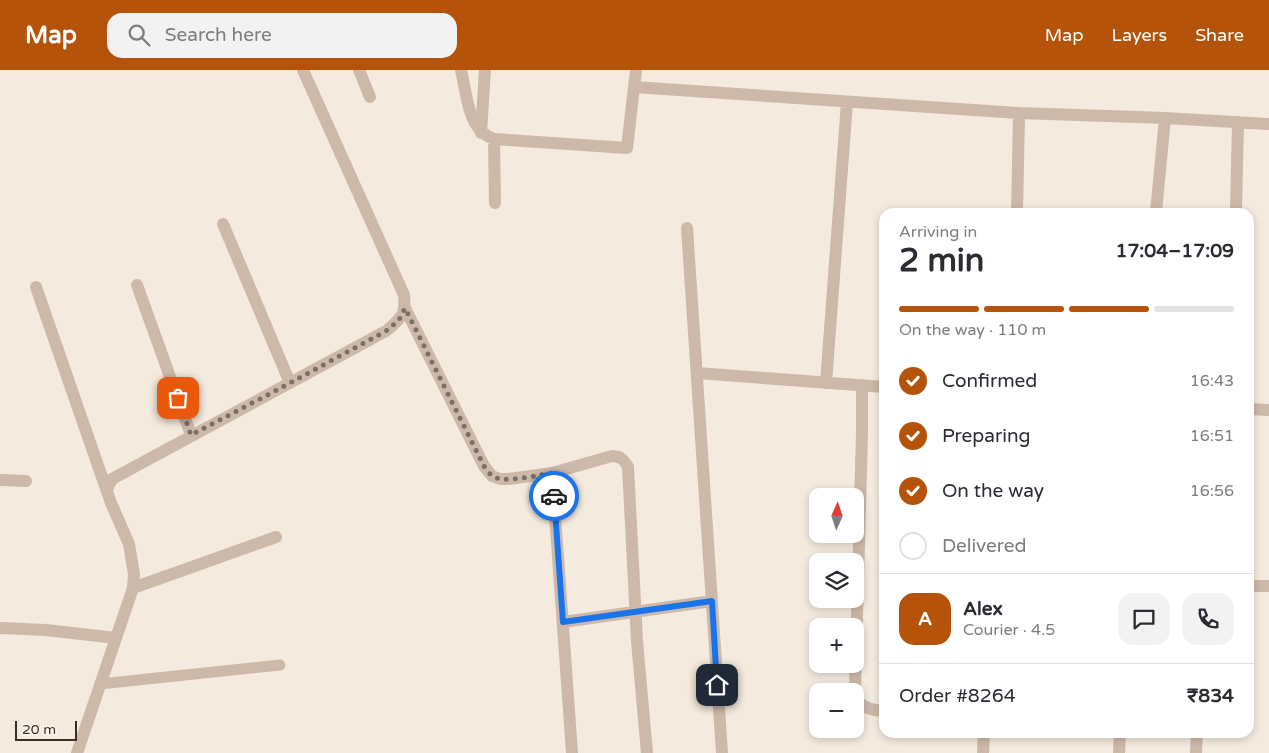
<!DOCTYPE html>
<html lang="en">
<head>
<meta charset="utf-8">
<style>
  body { margin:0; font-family:"Varela Round",sans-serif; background:#f2f2f3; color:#2b2b33; height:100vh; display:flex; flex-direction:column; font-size:19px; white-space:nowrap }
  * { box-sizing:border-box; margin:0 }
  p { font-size:16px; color:#7c7c81 }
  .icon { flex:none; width:28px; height:28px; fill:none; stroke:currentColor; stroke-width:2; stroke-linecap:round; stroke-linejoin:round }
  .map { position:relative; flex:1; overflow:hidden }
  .side { position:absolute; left:879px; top:138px; width:375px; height:530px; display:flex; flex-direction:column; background:#fff; border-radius:15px; box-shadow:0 2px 8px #0003 }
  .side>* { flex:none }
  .needle { width:32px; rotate:3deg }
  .buttons { position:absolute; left:809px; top:418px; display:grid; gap:10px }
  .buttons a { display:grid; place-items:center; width:55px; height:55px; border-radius:10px; background:#fff; box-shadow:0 2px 8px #0003; font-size:25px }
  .scale { position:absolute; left:15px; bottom:12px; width:62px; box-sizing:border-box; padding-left:5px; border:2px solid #3a2e29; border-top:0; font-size:14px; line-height:18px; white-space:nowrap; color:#3a2e29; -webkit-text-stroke:4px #fbf4eb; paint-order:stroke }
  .pin { position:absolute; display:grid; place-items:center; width:42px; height:42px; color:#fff; margin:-21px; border-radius:10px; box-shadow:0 2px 8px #0006 }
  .courier { position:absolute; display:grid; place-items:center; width:50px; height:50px; margin:-25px; border:4px solid #1a73e8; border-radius:50%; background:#fff; color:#222; box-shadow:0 1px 6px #0007 }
  .headline em { font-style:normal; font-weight:700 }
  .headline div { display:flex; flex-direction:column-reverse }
  .headline { display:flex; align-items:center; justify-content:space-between; height:85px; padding:0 20px }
  h1 { font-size:32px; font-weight:700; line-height:38px }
  .bar { display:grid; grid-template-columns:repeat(4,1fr); gap:8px 5px; align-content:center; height:60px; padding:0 20px }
  .bar i { height:6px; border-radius:4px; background:#e1e1e2 }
  .bar .current { background:#b45309 }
  .bar p { grid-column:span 4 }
  .line { display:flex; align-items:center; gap:12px; padding:0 20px; border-top:1px solid #e1e1e2 }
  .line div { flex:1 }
  .round { display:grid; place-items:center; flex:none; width:52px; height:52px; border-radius:15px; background:#f2f2f3 }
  ol { padding:0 20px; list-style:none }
  li { display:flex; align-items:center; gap:15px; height:55px }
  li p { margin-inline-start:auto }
  li .icon { padding:5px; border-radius:50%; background:#b45309; color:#fff; stroke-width:4 }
  li:last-child { color:#7c7c81 }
  li i { width:28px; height:28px; border:2px solid #e1e1e2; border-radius:50% }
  header { display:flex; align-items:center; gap:30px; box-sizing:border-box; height:70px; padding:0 25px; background:#b45309; color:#fff }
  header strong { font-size:24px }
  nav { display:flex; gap:28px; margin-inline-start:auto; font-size:18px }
  .search { width:350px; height:45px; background:#f2f2f3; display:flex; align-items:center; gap:12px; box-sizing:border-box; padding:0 18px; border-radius:15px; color:#7c7c81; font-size:19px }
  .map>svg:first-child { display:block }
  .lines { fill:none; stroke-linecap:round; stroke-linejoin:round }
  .lane { stroke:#cdb9a9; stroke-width:11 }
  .street { stroke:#cdb9a9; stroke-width:12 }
  .done { stroke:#7b7068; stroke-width:5; stroke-dasharray:0 9 }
  .route { stroke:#1a73e8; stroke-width:6 }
</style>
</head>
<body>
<header>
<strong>Map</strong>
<div class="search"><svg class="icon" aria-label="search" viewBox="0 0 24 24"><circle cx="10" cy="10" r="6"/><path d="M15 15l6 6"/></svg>Search here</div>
<nav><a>Map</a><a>Layers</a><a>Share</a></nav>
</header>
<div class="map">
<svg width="1269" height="683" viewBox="0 0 1269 683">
  <rect width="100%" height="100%" fill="#f4eade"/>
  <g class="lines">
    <path class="lane" d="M 100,614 L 280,595"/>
    <path class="street" d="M 359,0 L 370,27
      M 461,0 C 467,24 467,60 494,69 L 627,78 L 636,0
      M 634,17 L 1019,43 L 1165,48 L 1269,54
      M 481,63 L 485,0
      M 494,69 L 495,133
      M 1017,142 L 1019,43
      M 1156,142 L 1165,48
      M 1236,142 L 1238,52
      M 223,154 L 290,313
      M 687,158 L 722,683
      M 137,215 L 191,365
      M 36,217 L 111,433 L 129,474 L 134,504 L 133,518 L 77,683
      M 405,238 L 484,396 L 492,406 L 500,409 L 509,409 L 552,403 L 612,386 C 621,386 624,390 628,397 L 637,571 L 647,683
      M 697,303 L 884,317
      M 826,313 L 847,32
      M 1249,339 L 1269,340
      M 552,403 L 572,683
      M 0,410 L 26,411
      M 107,419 L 112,409 L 386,261 C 401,248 406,246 404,225 L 303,0
      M 1249,516 L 1269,516
      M 133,518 L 276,467
      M 563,552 L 712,531
      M 0,558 L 46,560 L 116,568
      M 855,621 L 862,362 L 862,315
      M 855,626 C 861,638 871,640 884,641
      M 983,683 L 984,662
      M 1119,683 L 1120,662
      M 1196,683 L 1197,662"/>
  </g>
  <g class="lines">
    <path class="done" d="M 178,328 L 191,365 L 277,320 L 386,261 L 399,250 L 405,238 L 484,396 C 486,399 489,403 492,406 C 504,414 537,405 552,403 L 554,426"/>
    <path class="route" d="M 554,426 L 563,552 L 712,531 L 717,615"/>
  </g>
</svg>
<div class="buttons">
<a><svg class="needle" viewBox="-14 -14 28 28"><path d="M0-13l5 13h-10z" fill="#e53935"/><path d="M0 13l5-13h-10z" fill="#7c7c81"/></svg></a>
<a><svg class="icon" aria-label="layers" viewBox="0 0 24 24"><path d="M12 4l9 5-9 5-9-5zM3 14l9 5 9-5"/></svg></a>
<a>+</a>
<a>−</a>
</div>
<div class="scale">20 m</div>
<div class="pin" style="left:178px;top:328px;background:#ea580c"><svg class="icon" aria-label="bag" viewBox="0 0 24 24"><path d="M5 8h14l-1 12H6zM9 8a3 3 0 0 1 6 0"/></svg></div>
<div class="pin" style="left:717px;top:615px;background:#1f2937"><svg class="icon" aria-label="home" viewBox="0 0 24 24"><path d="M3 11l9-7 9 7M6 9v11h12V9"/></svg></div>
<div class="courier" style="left:554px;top:426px"><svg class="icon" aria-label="car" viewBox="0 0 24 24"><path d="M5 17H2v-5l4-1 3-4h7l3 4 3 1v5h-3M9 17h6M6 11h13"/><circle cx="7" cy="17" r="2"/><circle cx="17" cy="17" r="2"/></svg></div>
<section class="side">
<div class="headline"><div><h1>2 min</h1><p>Arriving in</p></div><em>17:04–17:09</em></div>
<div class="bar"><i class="current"></i><i class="current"></i><i class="current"></i><i></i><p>On the way · 110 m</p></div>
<ol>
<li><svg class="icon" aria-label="check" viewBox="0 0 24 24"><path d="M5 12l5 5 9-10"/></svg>Confirmed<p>16:43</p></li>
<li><svg class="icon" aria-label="check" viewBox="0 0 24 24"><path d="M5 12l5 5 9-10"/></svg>Preparing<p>16:51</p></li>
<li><svg class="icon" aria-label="check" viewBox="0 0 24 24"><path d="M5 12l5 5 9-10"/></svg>On the way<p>16:56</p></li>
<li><i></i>Delivered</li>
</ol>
<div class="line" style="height:90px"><b class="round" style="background:#b45309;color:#fff">A</b><div><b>Alex</b><p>Courier · 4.5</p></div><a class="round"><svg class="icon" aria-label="chat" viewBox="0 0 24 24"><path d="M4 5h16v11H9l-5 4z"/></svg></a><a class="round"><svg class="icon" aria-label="phone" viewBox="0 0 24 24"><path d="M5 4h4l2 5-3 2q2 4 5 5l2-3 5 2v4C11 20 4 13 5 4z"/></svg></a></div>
<div class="line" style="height:65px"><div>Order #8264</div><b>₹834</b></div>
</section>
</div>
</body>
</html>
